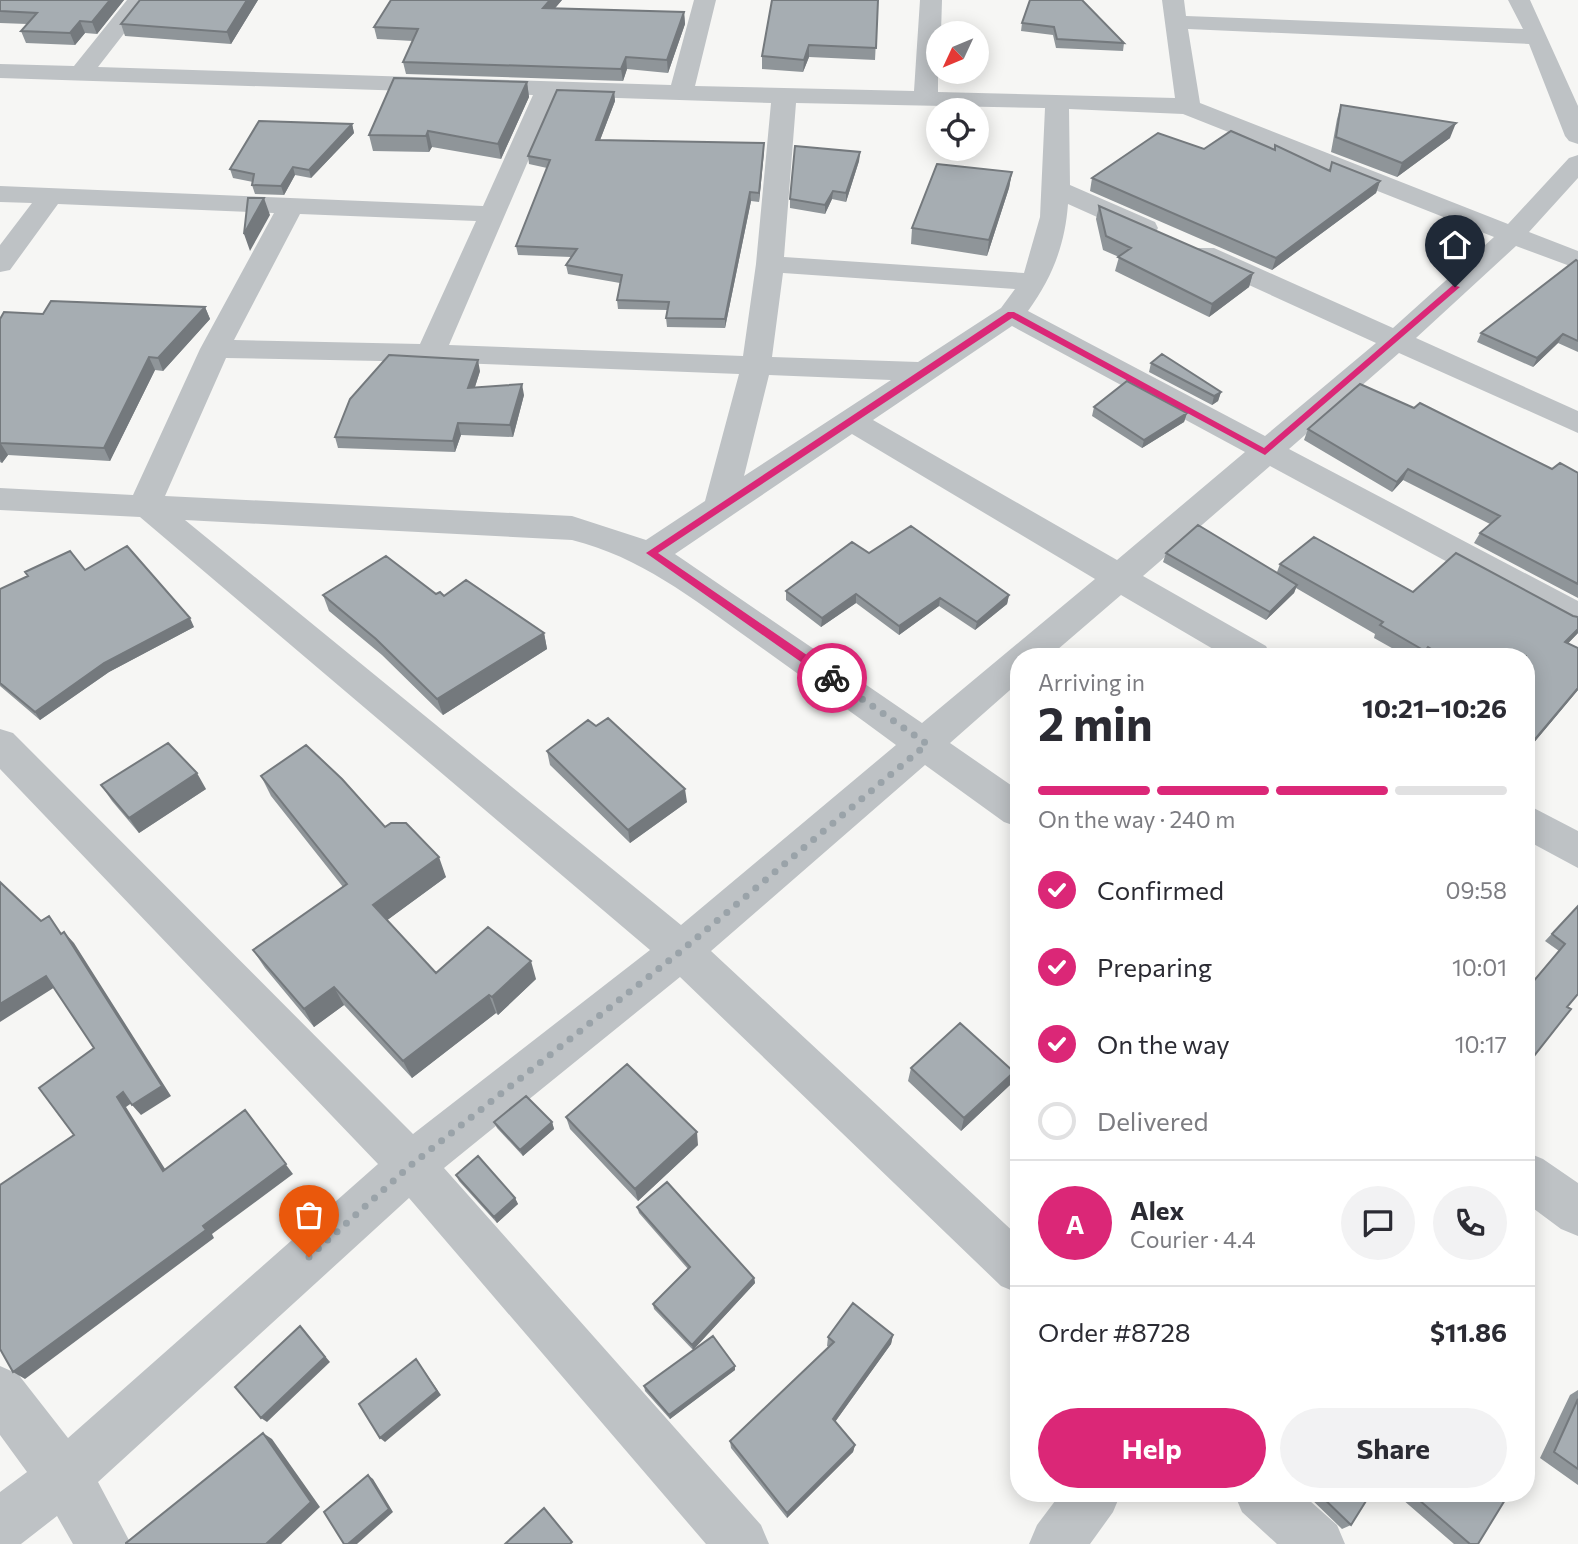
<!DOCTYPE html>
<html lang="en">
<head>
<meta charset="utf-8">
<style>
  body { margin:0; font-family:Commissioner,sans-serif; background:#f2f2f3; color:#2b2b33; height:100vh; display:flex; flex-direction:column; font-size:26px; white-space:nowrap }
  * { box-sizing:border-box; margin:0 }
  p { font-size:23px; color:#7c7c81 }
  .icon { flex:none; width:38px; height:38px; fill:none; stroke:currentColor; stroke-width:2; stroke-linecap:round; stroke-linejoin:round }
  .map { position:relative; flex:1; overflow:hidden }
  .details { position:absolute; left:1010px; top:648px; width:525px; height:854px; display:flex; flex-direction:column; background:#fff; border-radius:28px; box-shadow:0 4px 18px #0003 }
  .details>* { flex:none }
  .needle { width:46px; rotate:226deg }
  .fabs { position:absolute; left:926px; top:21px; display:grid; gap:14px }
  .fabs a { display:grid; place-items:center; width:63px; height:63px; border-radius:50%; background:#fff; box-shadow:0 4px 18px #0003; font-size:35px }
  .pin { position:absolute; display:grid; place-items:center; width:60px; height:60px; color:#fff; margin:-72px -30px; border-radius:50% 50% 50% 0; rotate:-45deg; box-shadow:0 0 7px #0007 }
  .pin .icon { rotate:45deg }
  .courier { position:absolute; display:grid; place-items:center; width:70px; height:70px; margin:-35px; border:5px solid #db2777; border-radius:50%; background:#fff; color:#222; box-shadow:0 2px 9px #0007 }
  .head em { font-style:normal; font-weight:700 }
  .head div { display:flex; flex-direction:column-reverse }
  .head { display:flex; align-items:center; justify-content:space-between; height:119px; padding:0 28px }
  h1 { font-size:46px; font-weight:700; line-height:52px }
  .bar { display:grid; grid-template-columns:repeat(4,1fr); gap:10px 7px; align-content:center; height:84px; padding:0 28px }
  .bar i { height:9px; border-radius:5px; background:#e1e1e2 }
  .bar .on { background:#db2777 }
  .bar p { grid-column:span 4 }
  .line { display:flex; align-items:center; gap:18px; padding:0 28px; border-top:2px solid #e1e1e2 }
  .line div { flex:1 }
  .round { display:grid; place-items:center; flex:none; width:74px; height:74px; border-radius:37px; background:#f2f2f3 }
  ol { padding:0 28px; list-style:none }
  li { display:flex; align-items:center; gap:21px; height:77px }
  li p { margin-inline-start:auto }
  li .icon { padding:7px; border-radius:50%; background:#db2777; color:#fff; stroke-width:4 }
  li:last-child { color:#7c7c81 }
  li i { width:38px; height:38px; border:4px solid #e1e1e2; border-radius:50% }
  .cta { display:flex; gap:14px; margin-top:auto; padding:14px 28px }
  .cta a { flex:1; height:80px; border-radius:42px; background:#db2777; color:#fff; font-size:28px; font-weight:700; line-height:80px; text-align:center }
  .cta a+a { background:#f2f2f3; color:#2b2b33 }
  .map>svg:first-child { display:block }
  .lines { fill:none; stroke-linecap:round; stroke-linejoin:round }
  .minor { fill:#bec2c5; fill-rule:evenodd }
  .wall { fill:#8f9599 }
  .shaded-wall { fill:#74797d }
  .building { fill:#a6adb2; stroke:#74797d; stroke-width:2 }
  .route { fill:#db2777 }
  .done { stroke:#9aa3a9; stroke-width:7; stroke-dasharray:0 12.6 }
</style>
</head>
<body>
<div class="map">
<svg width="1578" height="1544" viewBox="0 0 1578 1544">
  <rect width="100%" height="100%" fill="#f6f6f4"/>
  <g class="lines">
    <path class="minor" d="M 127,0 L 150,0 L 98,67 L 671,85 L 694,0 L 716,0 L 695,86 L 914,91 L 920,0 L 942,0 L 941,33 L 938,33 L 938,92 L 1175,98 L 1162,0 L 1184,0 L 1186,16 L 1523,29 L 1508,0 L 1530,0 L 1578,106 L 1578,144 L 1569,141 L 1565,136 L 1529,44 L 1188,29 L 1200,103 L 1508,224 L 1569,158 L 1578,155 L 1578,178 L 1529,232 L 1578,251 L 1578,269 L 1516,246 L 1416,338 L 1578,411 L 1578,433 L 1399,353 L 1289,449 L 1578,601 L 1578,630 L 1566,626 L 1270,466 L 1143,576 L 1266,646 L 1271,656 L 1225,656 L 1121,595 L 1050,656 L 1018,656 L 1018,683 L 950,743 L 1018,790 L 1018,827 L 1004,822 L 925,765 L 711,951 L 1018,1236 L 1018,1293 L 1001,1286 L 680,977 L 444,1168 L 761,1525 L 769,1544 L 706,1544 L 409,1198 L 98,1482 L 131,1544 L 73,1544 L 57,1516 L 21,1544 L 0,1544 L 0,1492 L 27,1472 L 0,1435 L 0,1366 L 18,1374 L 68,1438 L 378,1164 L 0,769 L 0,729 L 13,733 L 413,1134 L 650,950 L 140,517 L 0,510 L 0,488 L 133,495 L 200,349 L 274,213 L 58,204 L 10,270 L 0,272 L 0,245 L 32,203 L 0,202 L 0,186 L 483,206 L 533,95 L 0,78 L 0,64 L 74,66 ZM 556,96 L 771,103 L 756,264 L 743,356 L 449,345 ZM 796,103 L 1045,108 L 1040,217 L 1024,273 L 784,257 ZM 1069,109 L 1183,114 L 1494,237 L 1393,328 L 1214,248 L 1194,248 L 1190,254 L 1194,260 L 1376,343 L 1265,436 L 1028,311 C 1052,278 1065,245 1068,204 L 1135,234 L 1155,234 L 1158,228 L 1155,222 L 1070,185 ZM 300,214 L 476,221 L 420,344 L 234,340 ZM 783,273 L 1015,289 L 1001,308 L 918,362 L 772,357 ZM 1012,326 L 1245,452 L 1117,560 L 873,420 ZM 226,358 L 431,362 L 739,374 L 705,501 L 646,540 L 572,516 L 165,496 ZM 769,375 L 891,380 L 744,476 ZM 852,434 L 1095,579 L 922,723 L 675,554 ZM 185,520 L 572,540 C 640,557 692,598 748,638 C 798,674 847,709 896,745 L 681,925 Z
      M 1526,804 L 1578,831 L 1578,868 L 1526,840 Z
      M 1526,1152 L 1543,1159 L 1578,1183 L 1578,1236 L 1561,1229 L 1526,1203 Z
      M 1061,1493 L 1121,1493 L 1113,1512 L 1090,1544 L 1029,1544 L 1037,1525 Z
      M 1234,1493 L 1301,1493 L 1337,1525 L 1345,1544 L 1277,1544 L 1242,1512 Z"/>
  </g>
  <path class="wall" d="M 0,0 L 124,0 L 97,34 L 85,33 L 75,45 L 26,43 L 21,31 L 27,24 L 0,23 Z
    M 140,0 L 258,0 L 231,44 L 125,36 L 121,24 Z
    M 562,0 L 555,8 L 684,12 L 685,24 L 668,73 L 627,69 L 623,81 L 406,74 L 403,62 L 413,41 L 377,39 L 374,27 Z
    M 878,0 L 875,60 L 809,57 L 803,72 L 762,69 L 762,56 Z
    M 1030,0 L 1124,43 L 1123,51 L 1056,48 L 1053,35 L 1021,31 L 1022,23 Z
    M 527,82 L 529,97 L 501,159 L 432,147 L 429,152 L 373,151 L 369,135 Z
    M 614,92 L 615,101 L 600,140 L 764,143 L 759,202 L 751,201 L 725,328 L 667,327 L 666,318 L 667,310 L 618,309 L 617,300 L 620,283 L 568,274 L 566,265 L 571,257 L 518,255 L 516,246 L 547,168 L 529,164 L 528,156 Z
    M 1341,105 L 1450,138 L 1397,177 L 1331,152 L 1337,119 Z
    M 352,124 L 354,133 L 311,178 L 295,175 L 284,195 L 255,194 L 252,185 L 253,182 L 233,178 L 230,169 Z
    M 1275,145 L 1329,170 L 1332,162 L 1380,181 L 1376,193 L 1272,270 L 1090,191 L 1092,178 L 1204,149 L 1274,149 Z
    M 860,152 L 859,161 L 846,202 L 832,199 L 825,214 L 790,208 L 790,199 Z
    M 1012,172 L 1009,188 L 987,256 L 911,244 L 912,228 Z
    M 1099,206 L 1253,273 L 1249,287 L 1209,317 L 1115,271 L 1119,257 L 1103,250 L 1096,219 Z
    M 1578,261 L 1578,352 L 1558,343 L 1533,367 L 1477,342 L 1481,333 Z
    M 205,307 L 210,319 L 163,371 L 155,370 L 110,461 L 8,455 L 2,463 L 0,462 L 0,319 L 43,314 Z
    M 1151,363 L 1221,392 L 1218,401 L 1212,405 L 1149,372 Z
    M 480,371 L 475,387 L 524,395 L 513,437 L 461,435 L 455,452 L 338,448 L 335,437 Z
    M 1094,407 L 1187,413 L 1184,422 L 1142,448 L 1092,416 Z
    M 1308,429 L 1578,473 L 1578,598 L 1474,543 L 1480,533 L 1490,524 L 1403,480 L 1392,492 L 1304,440 Z
    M 869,553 L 1009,595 L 1007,604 L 975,630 L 939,606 L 899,635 L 856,603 L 821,627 L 786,600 L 786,591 Z
    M 1166,553 L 1277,572 L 1280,564 L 1413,592 L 1573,616 L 1578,633 L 1568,643 L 1578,690 L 1526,752 L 1526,656 L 1406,656 L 1374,638 L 1375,634 L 1296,588 L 1294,593 L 1266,620 L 1163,562 Z
    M 85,570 L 194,627 L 109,672 L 40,720 L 0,686 L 0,589 Z
    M 436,594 L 444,596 L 544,633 L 547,649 L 443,715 L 382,655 L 329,611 L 323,595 Z
    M 547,751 L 687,802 L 630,843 L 550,765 Z
    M 261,776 L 385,827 L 446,877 L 387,920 L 436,973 L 536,979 L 498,1015 L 496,1013 L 412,1078 L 344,1005 L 314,1027 L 265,968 L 253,950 L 343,887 L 271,796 Z
    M 101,785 L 206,789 L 139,833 L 112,801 Z
    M 1578,906 L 1530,1061 L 1526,1065 L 1526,989 L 1559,951 L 1545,941 Z
    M 911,1068 L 1014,1072 L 1010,1085 L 961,1131 L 908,1081 Z
    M 566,1117 L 698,1145 L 638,1201 L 570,1129 Z
    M 494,1122 L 552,1122 L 554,1129 L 523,1156 L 497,1128 Z
    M 456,1175 L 515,1198 L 518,1204 L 497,1223 L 459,1181 Z
    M 637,1207 L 754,1278 L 755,1283 L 693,1350 L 654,1309 L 653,1304 L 688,1269 L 639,1213 Z
    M 893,1335 L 891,1344 L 835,1422 L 855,1445 L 853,1452 L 787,1518 L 731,1448 L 730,1441 L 829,1347 L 827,1346 L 828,1337 Z
    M 735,1370 L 670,1419 L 645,1391 L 644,1386 Z
    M 1578,1390 L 1578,1485 L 1540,1458 L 1570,1395 Z
    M 1305,1493 L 1371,1493 L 1351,1525 L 1342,1529 Z
    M 1395,1493 L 1505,1493 L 1478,1544 L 1454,1544 Z"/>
  <path class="shaded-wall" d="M 110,0 L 124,0 L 97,34 L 92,22 Z
    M 247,0 L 258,0 L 231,44 L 227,32 Z
    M 550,0 L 562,0 L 545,20 L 543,8 Z
    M 684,12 L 685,24 L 668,73 L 667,60 Z
    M 80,21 L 85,33 L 75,45 L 70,33 Z
    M 809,45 L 809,57 L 803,72 L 804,60 Z
    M 626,57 L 627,69 L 623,81 L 621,69 Z
    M 527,82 L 529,97 L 501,159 L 498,144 Z
    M 614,92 L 615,101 L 597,148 L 596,140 Z
    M 1456,123 L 1450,138 L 1397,177 L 1402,163 Z
    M 352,124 L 354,133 L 311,178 L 309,170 Z
    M 428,131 L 432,147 L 429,152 L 426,136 Z
    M 764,143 L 764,152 L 759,202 L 759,193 Z
    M 860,152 L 859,161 L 846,202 L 846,193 Z
    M 293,167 L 295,175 L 284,195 L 281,186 Z
    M 1012,172 L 1009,188 L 987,256 L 989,240 Z
    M 1380,181 L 1376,193 L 1272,270 L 1276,258 Z
    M 833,191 L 832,199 L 825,214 L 825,205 Z
    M 750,192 L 751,201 L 725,328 L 725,319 Z
    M 264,198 L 270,215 L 250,251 L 244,234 Z
    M 1253,273 L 1249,287 L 1209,317 L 1212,304 Z
    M 205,307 L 210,319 L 163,371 L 158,358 Z
    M 1563,334 L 1558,343 L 1533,367 L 1537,358 Z
    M 149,357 L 155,370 L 110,461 L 104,448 Z
    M 478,360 L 480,371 L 471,399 L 468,388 Z
    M 522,384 L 524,395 L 513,437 L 510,425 Z
    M 1221,392 L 1218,401 L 1212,405 L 1214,396 Z
    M 1187,413 L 1184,422 L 1142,448 L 1144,440 Z
    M 458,423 L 461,435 L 455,452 L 453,441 Z
    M 0,442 L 8,455 L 2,463 L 0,459 Z
    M 1408,469 L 1403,480 L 1392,492 L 1397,482 Z
    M 1297,585 L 1294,593 L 1266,620 L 1270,612 Z
    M 856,594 L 856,603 L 821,627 L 822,618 Z
    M 1009,595 L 1007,604 L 975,630 L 977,622 Z
    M 940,598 L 939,606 L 899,635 L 899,626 Z
    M 190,618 L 194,627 L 109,672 L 40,720 L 35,712 L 104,663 Z
    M 1578,629 L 1578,633 L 1557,655 L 1565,642 Z
    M 544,633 L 547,649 L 443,715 L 437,699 Z
    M 1578,688 L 1578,690 L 1526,752 L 1526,750 Z
    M 197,773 L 206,789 L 139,833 L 129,818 Z
    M 685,789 L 687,802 L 630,843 L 628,830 Z
    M 439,857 L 446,877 L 382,924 L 373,905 Z
    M 64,932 L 74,943 L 171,1096 L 141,1115 L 132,1105 Z
    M 531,961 L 536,979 L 498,1015 L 492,997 Z
    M 46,976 L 55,987 L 0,1022 L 0,1004 Z
    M 334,987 L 344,1005 L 314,1027 L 304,1009 Z
    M 489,995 L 496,1013 L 412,1078 L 403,1061 Z
    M 1014,1072 L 1010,1085 L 961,1131 L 964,1118 Z
    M 123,1092 L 133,1102 L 126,1107 L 172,1180 L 163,1171 L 117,1097 Z
    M 245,1110 L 293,1174 L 212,1234 L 214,1238 L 25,1379 L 13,1372 L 203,1226 Z
    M 552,1122 L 554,1129 L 523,1156 L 520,1150 Z
    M 697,1132 L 698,1145 L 638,1201 L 635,1189 Z
    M 515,1198 L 518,1204 L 497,1223 L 494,1217 Z
    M 754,1278 L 755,1283 L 693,1350 L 692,1345 Z
    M 300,1326 L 330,1362 L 267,1422 L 261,1418 Z
    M 893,1335 L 891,1344 L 832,1426 L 833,1419 Z
    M 416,1359 L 441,1395 L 385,1442 L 380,1438 Z
    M 735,1366 L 735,1370 L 670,1419 L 669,1415 Z
    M 263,1433 L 272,1439 L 320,1507 L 281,1544 L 266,1544 Z
    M 855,1445 L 853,1452 L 787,1518 L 787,1513 Z
    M 368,1475 L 373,1479 L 393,1512 L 357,1544 L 348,1544 Z"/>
  <path class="building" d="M 0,0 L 110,0 L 92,22 L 80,21 L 70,33 L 21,31 L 37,13 L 0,11 Z
    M 140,0 L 247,0 L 227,32 L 121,24 Z
    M 391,0 L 550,0 L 543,8 L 684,12 L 667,60 L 626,57 L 621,69 L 403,62 L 418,29 L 374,27 Z
    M 772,0 L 878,0 L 876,48 L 809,45 L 804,60 L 762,56 Z
    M 1030,0 L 1082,0 L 1124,43 L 1057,39 L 1054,27 L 1022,23 Z
    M 394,78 L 527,82 L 498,144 L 428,131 L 426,136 L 369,135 Z
    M 557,90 L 614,92 L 596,140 L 764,143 L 759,193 L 750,192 L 725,319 L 666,318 L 669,302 L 617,300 L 622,275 L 566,265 L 577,249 L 516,246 L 550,160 L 528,156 Z
    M 1341,105 L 1456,123 L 1402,163 L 1336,137 Z
    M 259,121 L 352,124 L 309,170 L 293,167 L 281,186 L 252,185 L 254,174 L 230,169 Z
    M 1231,131 L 1275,150 L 1275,145 L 1330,171 L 1332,162 L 1380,181 L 1276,258 L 1092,178 L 1158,133 L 1204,149 Z
    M 795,146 L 860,152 L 846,193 L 833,191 L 825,205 L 790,199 Z
    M 937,164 L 1012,172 L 989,240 L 912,228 Z
    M 248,198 L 264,198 L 244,234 Z
    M 1099,206 L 1253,273 L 1212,304 L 1118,257 L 1131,248 L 1106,236 Z
    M 1576,260 L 1578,261 L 1578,341 L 1563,334 L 1537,358 L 1481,333 Z
    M 51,301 L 205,307 L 158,358 L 149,357 L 104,448 L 0,443 L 0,319 L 4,312 L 43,314 Z
    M 1162,354 L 1221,392 L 1214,396 L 1151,363 Z
    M 389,355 L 478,360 L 468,388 L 522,384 L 510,425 L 458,423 L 453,441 L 335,437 L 350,399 Z
    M 1127,381 L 1187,413 L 1144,440 L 1094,407 Z
    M 1360,384 L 1414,408 L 1420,403 L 1552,469 L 1560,463 L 1578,473 L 1578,584 L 1480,533 L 1500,516 L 1408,469 L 1397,482 L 1308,429 Z
    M 1198,525 L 1297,585 L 1270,612 L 1166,553 Z
    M 911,526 L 1009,595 L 977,622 L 940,598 L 899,626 L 856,594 L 822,618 L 786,591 L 852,542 L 869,553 Z
    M 1314,537 L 1413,592 L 1456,553 L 1573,616 L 1578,617 L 1578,629 L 1565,642 L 1578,648 L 1578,688 L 1526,750 L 1526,656 L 1443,656 L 1428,647 L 1425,651 L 1380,625 L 1383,622 L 1280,564 Z
    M 127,546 L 190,618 L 104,663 L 35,712 L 0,683 L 0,589 L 28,576 L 25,572 L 70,551 L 85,570 Z
    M 386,556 L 436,594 L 440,592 L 444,596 L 466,580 L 544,633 L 437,699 L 376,639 L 323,595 Z
    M 608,718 L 685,789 L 628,830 L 547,751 L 588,720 L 596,726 Z
    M 168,743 L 197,773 L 129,818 L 101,785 Z
    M 306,745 L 342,779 L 385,827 L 391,823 L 406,823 L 439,857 L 373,905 L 436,973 L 488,927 L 531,961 L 492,997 L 489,995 L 403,1061 L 334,987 L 304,1009 L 253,950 L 347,884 L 261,776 Z
    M 0,882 L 41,921 L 49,916 L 61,934 L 64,932 L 162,1086 L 132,1105 L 123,1092 L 117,1097 L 163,1171 L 245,1110 L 286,1164 L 203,1226 L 206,1230 L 13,1372 L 0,1349 L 0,1185 L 74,1135 L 39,1088 L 94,1048 L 46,976 L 0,1004 Z
    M 1578,906 L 1578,994 L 1567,1007 L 1571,1009 L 1530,1061 L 1526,1058 L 1526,990 L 1565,944 L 1552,934 Z
    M 960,1023 L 1014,1072 L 964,1118 L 911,1068 Z
    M 627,1064 L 697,1132 L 635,1189 L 566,1117 Z
    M 526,1096 L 552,1122 L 520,1150 L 494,1122 Z
    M 478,1156 L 515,1198 L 494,1217 L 456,1175 Z
    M 667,1182 L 754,1278 L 692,1345 L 653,1304 L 690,1267 L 637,1207 Z
    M 853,1303 L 893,1335 L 833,1419 L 855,1445 L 787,1513 L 730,1441 L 834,1342 L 828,1337 Z
    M 300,1326 L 325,1357 L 261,1418 L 235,1387 Z
    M 713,1336 L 735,1366 L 669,1415 L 644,1386 Z
    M 416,1359 L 437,1391 L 380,1438 L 359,1404 Z
    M 1578,1399 L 1578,1469 L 1554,1452 Z
    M 263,1433 L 311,1502 L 266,1544 L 126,1544 L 126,1543 Z
    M 368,1475 L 389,1509 L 348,1544 L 344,1544 L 324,1512 Z
    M 1318,1493 L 1371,1493 L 1351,1525 Z
    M 1411,1493 L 1505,1493 L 1508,1495 L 1478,1544 L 1470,1544 Z
    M 544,1508 L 572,1542 L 570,1544 L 505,1544 Z"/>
  <path class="route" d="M 1453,285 L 1460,287 L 1265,455 L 1012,318 L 658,553 L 836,675 L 836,681 L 828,681 L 646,553 L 1008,312 L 1014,312 L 1264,448 Z"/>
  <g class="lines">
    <path class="done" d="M 309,1257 L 411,1165 L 681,951 L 927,744 L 832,678"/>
  </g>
</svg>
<div class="fabs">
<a><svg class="needle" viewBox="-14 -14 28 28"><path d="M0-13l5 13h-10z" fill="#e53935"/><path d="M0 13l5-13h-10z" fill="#7c7c81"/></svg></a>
<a><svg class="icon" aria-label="locate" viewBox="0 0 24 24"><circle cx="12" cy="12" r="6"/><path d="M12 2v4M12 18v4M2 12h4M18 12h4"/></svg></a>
</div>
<div class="pin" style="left:309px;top:1257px;background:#ea580c"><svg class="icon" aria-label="bag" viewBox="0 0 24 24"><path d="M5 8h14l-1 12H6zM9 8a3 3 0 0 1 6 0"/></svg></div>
<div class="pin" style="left:1455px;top:287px;background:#1f2937"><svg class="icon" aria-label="home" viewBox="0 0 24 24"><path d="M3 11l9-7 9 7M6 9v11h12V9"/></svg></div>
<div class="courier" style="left:832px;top:678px"><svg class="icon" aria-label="bike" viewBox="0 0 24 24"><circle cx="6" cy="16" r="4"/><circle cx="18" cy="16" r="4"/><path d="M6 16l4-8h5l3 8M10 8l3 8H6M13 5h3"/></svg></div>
<section class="details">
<div class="head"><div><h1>2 min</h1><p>Arriving in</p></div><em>10:21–10:26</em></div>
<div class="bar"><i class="on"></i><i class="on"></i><i class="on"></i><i></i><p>On the way · 240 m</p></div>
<ol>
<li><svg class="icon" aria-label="check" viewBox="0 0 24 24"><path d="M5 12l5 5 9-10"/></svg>Confirmed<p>09:58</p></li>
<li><svg class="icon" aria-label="check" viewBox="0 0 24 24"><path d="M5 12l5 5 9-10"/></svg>Preparing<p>10:01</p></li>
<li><svg class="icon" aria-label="check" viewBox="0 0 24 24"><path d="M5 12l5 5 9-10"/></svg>On the way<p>10:17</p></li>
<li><i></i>Delivered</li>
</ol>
<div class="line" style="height:126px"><b class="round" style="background:#db2777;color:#fff">A</b><div><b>Alex</b><p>Courier · 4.4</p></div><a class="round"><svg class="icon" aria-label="chat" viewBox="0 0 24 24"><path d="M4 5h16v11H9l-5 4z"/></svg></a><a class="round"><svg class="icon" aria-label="phone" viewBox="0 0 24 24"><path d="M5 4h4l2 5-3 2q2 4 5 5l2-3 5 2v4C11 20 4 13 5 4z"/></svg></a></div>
<div class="line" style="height:91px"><div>Order #8728</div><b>$11.86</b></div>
<div class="cta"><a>Help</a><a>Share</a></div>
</section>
</div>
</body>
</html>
